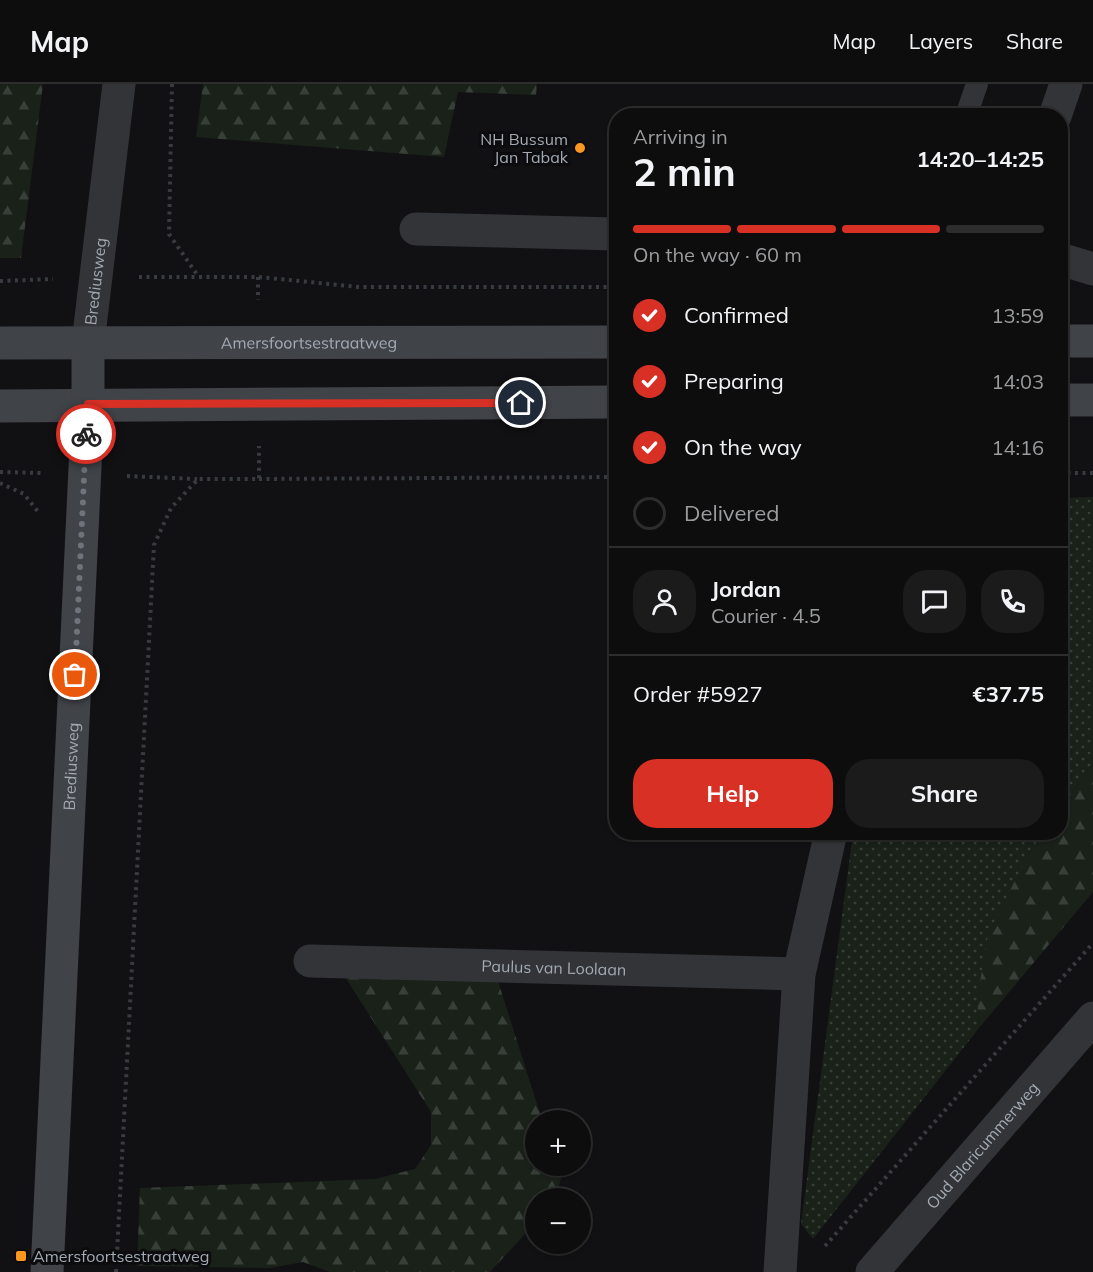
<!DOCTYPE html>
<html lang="en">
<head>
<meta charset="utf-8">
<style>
  body { margin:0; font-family:Mulish,sans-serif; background:#1b1b1c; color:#f1f3f6; height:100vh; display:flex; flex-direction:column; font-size:22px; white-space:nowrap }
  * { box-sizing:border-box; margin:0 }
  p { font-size:20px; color:#9a9c9e }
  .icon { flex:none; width:33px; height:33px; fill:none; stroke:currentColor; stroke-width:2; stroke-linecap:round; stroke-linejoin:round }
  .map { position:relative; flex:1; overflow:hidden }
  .drawer { position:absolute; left:609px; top:24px; width:459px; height:732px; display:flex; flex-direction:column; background:#0d0d0e; border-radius:24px; box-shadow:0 2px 4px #0004,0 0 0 2px #2d2d2e }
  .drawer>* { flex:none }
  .tools { position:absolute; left:525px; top:1026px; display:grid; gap:12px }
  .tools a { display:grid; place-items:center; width:66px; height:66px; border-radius:50%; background:#0d0d0e; box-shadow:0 2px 4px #0004,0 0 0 2px #2d2d2e; font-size:30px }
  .pin { position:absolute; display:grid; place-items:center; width:51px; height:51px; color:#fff; margin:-26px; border:3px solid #fff; border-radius:50%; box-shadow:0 2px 6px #0007 }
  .courier { position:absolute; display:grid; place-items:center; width:60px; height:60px; margin:-30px; border:4px solid #d93025; border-radius:50%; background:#fff; color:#222; box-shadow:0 2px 8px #0007 }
  .head em { font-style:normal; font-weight:700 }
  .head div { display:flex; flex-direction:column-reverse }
  .head { display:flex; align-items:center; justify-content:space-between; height:102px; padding:0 24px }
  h1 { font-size:39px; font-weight:700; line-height:45px }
  .bar { display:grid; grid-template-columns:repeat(4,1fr); gap:9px 6px; align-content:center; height:72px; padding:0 24px }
  .bar i { height:8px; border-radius:4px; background:#2d2d2e }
  .bar .active { background:#d93025 }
  .bar p { grid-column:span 4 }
  .line { display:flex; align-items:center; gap:15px; padding:0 24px; border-top:2px solid #2d2d2e }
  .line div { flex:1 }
  .round { display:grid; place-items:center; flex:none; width:63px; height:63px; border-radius:24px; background:#1b1b1c }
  ol { padding:0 24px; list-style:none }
  li { display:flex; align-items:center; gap:18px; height:66px }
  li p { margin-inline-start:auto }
  li .icon { padding:6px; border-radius:50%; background:#d93025; color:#fff; stroke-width:4 }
  li:last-child { color:#9a9c9e }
  li i { width:33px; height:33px; border:3px solid #2d2d2e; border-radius:50% }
  .button { display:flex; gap:12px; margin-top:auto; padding:12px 24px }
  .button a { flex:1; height:69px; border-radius:24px; background:#d93025; color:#fff; font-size:24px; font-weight:700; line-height:69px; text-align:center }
  .button a+a { background:#1b1b1c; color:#f1f3f6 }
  header { display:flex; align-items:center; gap:36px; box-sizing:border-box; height:84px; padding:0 30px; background:#0d0d0e; border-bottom:2px solid #2d2d2e }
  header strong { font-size:28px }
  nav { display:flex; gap:33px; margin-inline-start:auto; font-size:21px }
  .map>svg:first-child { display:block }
  .grass { fill:url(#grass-dots) }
  .forest { fill:url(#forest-firs) }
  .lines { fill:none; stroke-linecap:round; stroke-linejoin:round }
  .path { stroke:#383b3f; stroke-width:4; stroke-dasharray:3 4.5; stroke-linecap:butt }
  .service { stroke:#323438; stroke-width:22 }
  .minor { stroke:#323438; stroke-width:33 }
  .tertiary { stroke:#323438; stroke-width:33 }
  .secondary { stroke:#404348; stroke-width:33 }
  .done { stroke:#6f747c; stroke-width:6; stroke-dasharray:0 10.8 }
  .route { stroke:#d93025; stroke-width:8 }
  .poi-dot { fill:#fb9621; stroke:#0c0c0e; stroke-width:2 }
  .labels { text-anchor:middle; stroke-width:6; stroke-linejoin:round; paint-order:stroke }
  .poi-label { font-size:16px; fill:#a2aab4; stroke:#0c0c0e; text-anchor:end }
  .street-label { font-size:16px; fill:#a2aab4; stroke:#0c0c0e }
</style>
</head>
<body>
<header>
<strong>Map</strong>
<nav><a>Map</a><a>Layers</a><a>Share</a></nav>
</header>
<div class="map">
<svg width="1093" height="1188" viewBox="0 0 1093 1188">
  <defs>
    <pattern id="grass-dots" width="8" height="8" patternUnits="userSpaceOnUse" patternTransform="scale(1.5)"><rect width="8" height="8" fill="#192119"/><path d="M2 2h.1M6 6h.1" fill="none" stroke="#373f38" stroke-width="1.8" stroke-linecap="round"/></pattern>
    <pattern id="forest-firs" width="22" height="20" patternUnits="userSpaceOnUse" patternTransform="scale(1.5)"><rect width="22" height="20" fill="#192119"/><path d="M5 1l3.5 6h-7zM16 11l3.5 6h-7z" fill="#373f38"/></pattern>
  </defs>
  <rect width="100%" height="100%" fill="#111113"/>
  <path class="grass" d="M 1093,413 L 1093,680 L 1061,724 L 1061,414 Z
    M 853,749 L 1043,749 L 1030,767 L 977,916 L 979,944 L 813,1155 L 801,1140 Z"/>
  <path class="forest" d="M 0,0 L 43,0 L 21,174 L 0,174 Z
    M 203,0 L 537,0 L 536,11 L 458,8 L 444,73 L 196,53 Z
    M 1093,680 L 1093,808 L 979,944 L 977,916 L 988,850 L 1030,767 L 1043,749 L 1060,748 L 1061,724 Z
    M 492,878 L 542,1036 L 536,1036 L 536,1082 L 556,1082 L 561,1095 L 555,1114 L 536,1114 L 535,1139 L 490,1188 L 330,1188 L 303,1178 L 270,1184 L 137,1182 L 140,1104 L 375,1095 L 415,1085 L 431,1061 L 431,1028 L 340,885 Z"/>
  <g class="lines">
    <path class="path" d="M 172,0 L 169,150 L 198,192
      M 139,193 L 258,193 L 359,203 L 616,203
      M 258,193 L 258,216
      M 0,197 L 53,195
      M 0,388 L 41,389
      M 1060,389 L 1093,389
      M 127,392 L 197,395
      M 259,395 L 616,393
      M 0,399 L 24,410 L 39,429
      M 825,1162 L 1093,859
      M 116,1188 L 154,461 L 171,424 L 198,395 L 259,395 L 259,362"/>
    <path class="service" d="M 966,32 L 977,0"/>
    <g class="minor">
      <path d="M 1055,32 L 1066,0"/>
      <path d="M 416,145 L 616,150"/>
      <path d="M 1060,175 L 1093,185"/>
      <path id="s1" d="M 310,877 L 799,890"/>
      <path d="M 780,1188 L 799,890 L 831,748"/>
      <path id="s2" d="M 872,1188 L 1093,934"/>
    </g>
    <path class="tertiary" id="s3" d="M 88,259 L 119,0"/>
    <g class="secondary">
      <path d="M 1060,257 L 1093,257"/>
      <path id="s4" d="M 0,259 L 616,258"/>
      <path d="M 1060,316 L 1093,316"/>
      <path d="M 0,322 L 616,318"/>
      <path id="s5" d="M 47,1188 L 88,320 L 88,259"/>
    </g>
  </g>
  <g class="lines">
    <path class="done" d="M 75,591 L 86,350"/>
    <path class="route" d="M 86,350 L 88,320 L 521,319"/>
  </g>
  <g class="poi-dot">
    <circle cx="580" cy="64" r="6"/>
    <rect x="15" y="1166" width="12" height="12" rx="3"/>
  </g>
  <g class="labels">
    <g class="poi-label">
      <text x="568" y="61">NH Bussum<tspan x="568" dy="18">Jan Tabak</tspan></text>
      <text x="33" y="1178" text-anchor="start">Amersfoortsestraatweg</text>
    </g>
    <g class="street-label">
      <text dy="6" stroke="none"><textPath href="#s3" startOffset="62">Brediusweg</textPath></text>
      <text dy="6" stroke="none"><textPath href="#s4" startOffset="309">Amersfoortsestraatweg</textPath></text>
      <text dy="6" stroke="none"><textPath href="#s5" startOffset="506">Brediusweg</textPath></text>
      <text dy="6" stroke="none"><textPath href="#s1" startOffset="244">Paulus van Loolaan</textPath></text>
      <text dy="6" stroke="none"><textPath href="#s2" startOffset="168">Oud Blaricummerweg</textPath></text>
    </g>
  </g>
</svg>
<div class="tools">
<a>+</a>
<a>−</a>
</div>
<div class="pin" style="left:75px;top:591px;background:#ea580c"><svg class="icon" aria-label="bag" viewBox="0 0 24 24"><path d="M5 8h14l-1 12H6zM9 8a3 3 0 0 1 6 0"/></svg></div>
<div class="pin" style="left:521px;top:319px;background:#1f2937"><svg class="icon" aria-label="home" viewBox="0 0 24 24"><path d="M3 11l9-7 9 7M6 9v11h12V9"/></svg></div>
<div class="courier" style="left:86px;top:350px"><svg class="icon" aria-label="bike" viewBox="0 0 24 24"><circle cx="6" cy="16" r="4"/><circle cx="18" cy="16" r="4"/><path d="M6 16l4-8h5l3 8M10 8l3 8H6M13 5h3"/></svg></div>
<section class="drawer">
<div class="head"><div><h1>2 min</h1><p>Arriving in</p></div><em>14:20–14:25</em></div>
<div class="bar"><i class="active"></i><i class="active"></i><i class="active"></i><i></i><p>On the way · 60 m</p></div>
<ol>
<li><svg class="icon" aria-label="check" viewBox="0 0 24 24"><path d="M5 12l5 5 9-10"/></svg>Confirmed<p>13:59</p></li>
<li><svg class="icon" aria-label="check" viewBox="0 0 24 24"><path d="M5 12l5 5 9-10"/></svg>Preparing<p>14:03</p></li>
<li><svg class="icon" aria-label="check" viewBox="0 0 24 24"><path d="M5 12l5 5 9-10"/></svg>On the way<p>14:16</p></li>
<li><i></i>Delivered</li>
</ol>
<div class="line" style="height:108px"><a class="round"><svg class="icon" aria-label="person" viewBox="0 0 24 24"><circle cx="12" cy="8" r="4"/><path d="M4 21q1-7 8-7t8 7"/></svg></a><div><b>Jordan</b><p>Courier · 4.5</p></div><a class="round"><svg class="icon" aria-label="chat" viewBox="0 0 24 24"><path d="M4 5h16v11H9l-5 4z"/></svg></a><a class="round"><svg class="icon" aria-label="phone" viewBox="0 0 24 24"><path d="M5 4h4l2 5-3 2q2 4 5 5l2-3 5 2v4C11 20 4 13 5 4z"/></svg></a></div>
<div class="line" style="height:78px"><div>Order #5927</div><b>€37.75</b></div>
<div class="button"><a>Help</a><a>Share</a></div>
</section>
</div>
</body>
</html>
